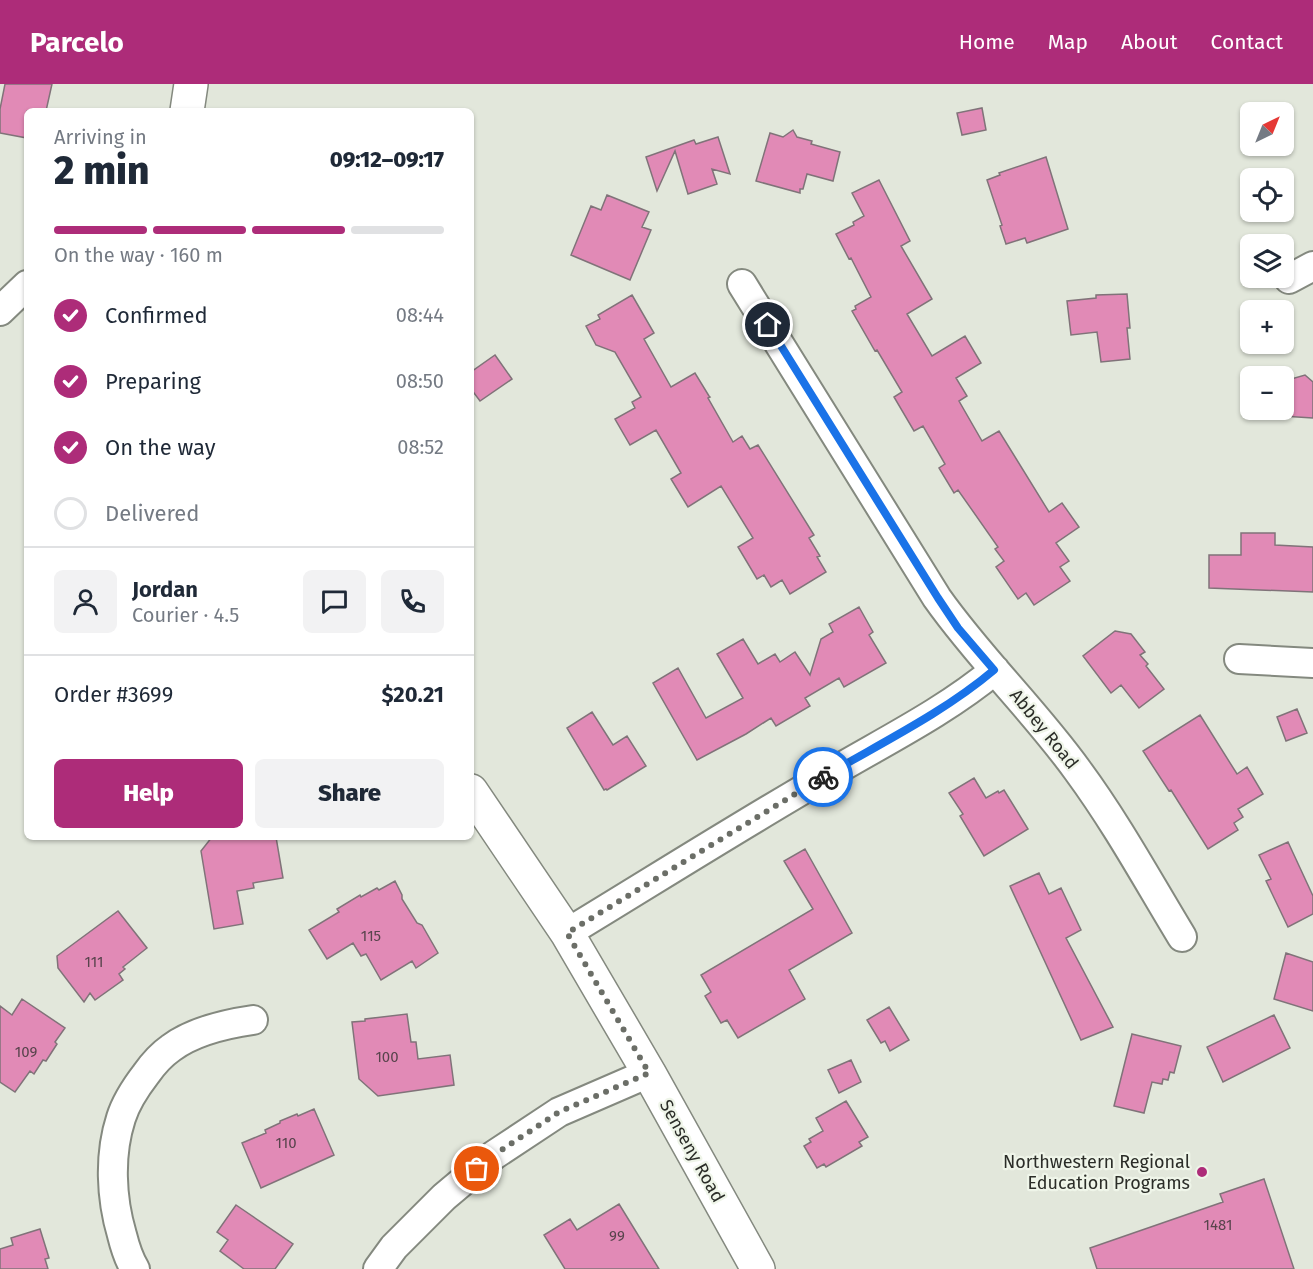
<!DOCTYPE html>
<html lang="en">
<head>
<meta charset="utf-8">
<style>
  body { margin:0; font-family:"Fira Sans",sans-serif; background:#f2f2f3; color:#1f2937; height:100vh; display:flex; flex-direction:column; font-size:22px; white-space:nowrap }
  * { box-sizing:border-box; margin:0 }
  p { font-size:20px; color:#747a83 }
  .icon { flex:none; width:33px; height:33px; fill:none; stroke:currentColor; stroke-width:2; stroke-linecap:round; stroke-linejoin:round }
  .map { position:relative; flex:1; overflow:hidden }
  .sheet { position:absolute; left:24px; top:24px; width:450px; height:732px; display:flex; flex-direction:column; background:#fff; border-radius:9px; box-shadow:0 2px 4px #0004 }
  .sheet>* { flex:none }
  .needle { width:39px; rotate:43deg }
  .fabs { position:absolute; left:1240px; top:18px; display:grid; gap:12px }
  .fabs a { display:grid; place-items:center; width:54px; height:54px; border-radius:9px; background:#fff; box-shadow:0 2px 4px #0004; font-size:30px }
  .pin { position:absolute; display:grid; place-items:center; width:51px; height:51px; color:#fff; margin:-26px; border:3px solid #fff; border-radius:50%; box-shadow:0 2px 6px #0007 }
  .courier { position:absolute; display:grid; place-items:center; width:60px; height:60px; margin:-30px; border:4px solid #1a73e8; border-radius:50%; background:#fff; color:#222; box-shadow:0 2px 8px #0007 }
  .headline em { font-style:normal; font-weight:800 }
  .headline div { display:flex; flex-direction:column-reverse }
  .headline { display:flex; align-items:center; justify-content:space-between; height:102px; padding:0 30px }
  h1 { font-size:39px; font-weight:800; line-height:45px }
  .bar { display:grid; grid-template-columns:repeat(4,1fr); gap:9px 6px; align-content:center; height:72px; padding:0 30px }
  .bar i { height:8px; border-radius:4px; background:#e0e1e3 }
  .bar .on { background:#ad2c79 }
  .bar p { grid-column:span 4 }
  .line { display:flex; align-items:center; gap:15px; padding:0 30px; border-top:2px solid #e0e1e3 }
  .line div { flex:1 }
  .round { display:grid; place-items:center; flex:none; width:63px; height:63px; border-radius:9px; background:#f2f2f3 }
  ol { padding:0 30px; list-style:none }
  li { display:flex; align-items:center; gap:18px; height:66px }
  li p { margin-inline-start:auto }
  li .icon { padding:6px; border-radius:50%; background:#ad2c79; color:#fff; stroke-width:4 }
  li:last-child { color:#747a83 }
  li i { width:33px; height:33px; border:3px solid #e0e1e3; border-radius:50% }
  .button { display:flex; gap:12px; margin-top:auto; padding:12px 30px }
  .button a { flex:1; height:69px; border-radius:9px; background:#ad2c79; color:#fff; font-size:24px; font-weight:800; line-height:69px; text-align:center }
  .button a+a { background:#f2f2f3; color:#1f2937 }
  header { display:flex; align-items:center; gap:36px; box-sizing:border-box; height:84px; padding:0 30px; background:#ad2c79; color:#fff }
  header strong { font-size:28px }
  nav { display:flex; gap:33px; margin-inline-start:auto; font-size:21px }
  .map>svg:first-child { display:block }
  .building { fill:#e18ab6; stroke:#807379; stroke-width:1.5 }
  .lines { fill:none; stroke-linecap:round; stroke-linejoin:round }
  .minor-casing { stroke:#84897f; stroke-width:32 }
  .secondary-casing { stroke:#84897f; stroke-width:36 }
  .minor { stroke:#fff; stroke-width:28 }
  .secondary { stroke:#fff; stroke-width:33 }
  .done { stroke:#6b6e67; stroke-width:6; stroke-dasharray:0 10.8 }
  .route { stroke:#1a73e8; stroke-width:8 }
  .poi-dot { fill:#ad2c79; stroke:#eff5e9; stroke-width:2 }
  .labels { text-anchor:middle; stroke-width:4.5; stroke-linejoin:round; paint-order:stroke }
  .number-label { font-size:15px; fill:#58444c }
  .street-label { font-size:18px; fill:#2b2d28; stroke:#eff5e9 }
  .poi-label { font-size:18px; fill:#2b2d28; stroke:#eff5e9; text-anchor:end }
</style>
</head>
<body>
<header>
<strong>Parcelo</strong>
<nav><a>Home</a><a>Map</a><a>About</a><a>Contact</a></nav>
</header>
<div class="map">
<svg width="1313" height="1185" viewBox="0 0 1313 1185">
  <rect width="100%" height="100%" fill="#e2e7db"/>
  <path class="building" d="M 5,0 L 52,0 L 46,27 L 27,27 L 27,54 L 0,49 L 0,25 Z
    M 982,24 L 986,46 L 962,51 L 957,29 Z
    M 793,46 L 797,53 L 812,57 L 811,60 L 840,68 L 833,97 L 807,90 L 803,105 L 800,105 L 800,109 L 756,97 L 770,49 L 783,53 Z
    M 718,53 L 730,90 L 712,85 L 717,100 L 688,110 L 675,67 L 657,107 L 646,73 L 694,56 L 696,60 Z
    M 1046,73 L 1068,145 L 1027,159 L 1025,154 L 1006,160 L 1000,142 L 1002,141 L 987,96 L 1000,91 L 999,89 Z
    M 879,96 L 910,157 L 901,162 L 932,215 L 907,230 L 932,272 L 965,252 L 981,279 L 956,294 L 967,312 L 959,317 L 982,357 L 999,347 L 1049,428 L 1062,419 L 1079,443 L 1056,459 L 1069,477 L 1060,483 L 1070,497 L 1034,521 L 1026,509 L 1018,515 L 996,483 L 1004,477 L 995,465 L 998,463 L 958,406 L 954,409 L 939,384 L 945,380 L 923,342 L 914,347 L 894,313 L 902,308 L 877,266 L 875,267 L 852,227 L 856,225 L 855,222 L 871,213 L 851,174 L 849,175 L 836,150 L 854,141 L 853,138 L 864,132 L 852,109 Z
    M 607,111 L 649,128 L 642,143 L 651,146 L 630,196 L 571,171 L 591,122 L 601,126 Z
    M 1127,210 L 1130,244 L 1127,244 L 1130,275 L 1101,278 L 1097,248 L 1071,251 L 1067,217 L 1096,214 L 1096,211 Z
    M 632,211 L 654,249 L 644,255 L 671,303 L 695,289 L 709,312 L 710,313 L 708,314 L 733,358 L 742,352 L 750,365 L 758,361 L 814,451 L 809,454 L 820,472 L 817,473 L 826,488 L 790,510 L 782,496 L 771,503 L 764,491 L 757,495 L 738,463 L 753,454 L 721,402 L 688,423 L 671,395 L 681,389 L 656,346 L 630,361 L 615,335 L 635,324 L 632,318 L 641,313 L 615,268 L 596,261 L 586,242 L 600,235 L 598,231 Z
    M 495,271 L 512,295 L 480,317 L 471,305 L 471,288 Z
    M 1252,288 L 1282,288 L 1282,292 L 1252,292 Z
    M 1305,291 L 1313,298 L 1313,334 L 1251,330 L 1251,321 L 1251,326 L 1284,326 L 1284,297 Z
    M 1241,449 L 1275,449 L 1275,461 L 1313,463 L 1313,508 L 1209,504 L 1209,471 L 1241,471 Z
    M 859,523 L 873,548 L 869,551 L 886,579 L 844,603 L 839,594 L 805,614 L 810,622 L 776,642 L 771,634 L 746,650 L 697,676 L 653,599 L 678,584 L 706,634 L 743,614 L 717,570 L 743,555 L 758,580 L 775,570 L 780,578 L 795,568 L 810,591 L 821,555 L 833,548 L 829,540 Z
    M 1115,547 L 1131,550 L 1145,568 L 1140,571 L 1148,580 L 1146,582 L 1164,605 L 1139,624 L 1121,601 L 1111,609 L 1083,572 Z
    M 1297,625 L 1307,649 L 1286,657 L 1277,633 Z
    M 592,628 L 613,661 L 627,652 L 646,682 L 607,706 L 606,705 L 604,706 L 567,644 Z
    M 1200,631 L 1237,690 L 1247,683 L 1263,710 L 1238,725 L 1243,733 L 1234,739 L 1238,746 L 1208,765 L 1171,706 L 1169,707 L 1143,667 Z
    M 974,694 L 986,714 L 998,707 L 999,709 L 1004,706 L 1028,745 L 984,772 L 960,732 L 963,730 L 949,709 Z
    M 212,753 L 276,753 L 283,794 L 253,799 L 254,804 L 237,807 L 243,840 L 214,845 L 201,767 Z
    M 1288,758 L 1313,812 L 1313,830 L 1288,843 L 1266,797 L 1271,795 L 1259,771 Z
    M 805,765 L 852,849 L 789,886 L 805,915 L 738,954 L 727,936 L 721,939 L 705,912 L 711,908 L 701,891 L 813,825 L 784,777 Z
    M 1039,789 L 1049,810 L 1061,804 L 1081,846 L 1066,854 L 1113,943 L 1081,956 L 1010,802 Z
    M 395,797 L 402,811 L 402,815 L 417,839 L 422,841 L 438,869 L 416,884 L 412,877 L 381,896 L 366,870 L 361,872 L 353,859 L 327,875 L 309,846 L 339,828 L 337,825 L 360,811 L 361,813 L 377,804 L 379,806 Z
    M 118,827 L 147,864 L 123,883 L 125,885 L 119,890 L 123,896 L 95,916 L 90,909 L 84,918 L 58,884 L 57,872 Z
    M 1286,869 L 1313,878 L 1313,927 L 1274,915 Z
    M 22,915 L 65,944 L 55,958 L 57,960 L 46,977 L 43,976 L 34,990 L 30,987 L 15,1008 L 0,998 L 0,922 L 12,931 Z
    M 889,923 L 909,956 L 890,967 L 885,957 L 881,959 L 867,936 Z
    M 407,930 L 411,958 L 416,958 L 418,975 L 450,971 L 454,1001 L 378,1012 L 359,995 L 352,938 L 365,937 L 365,935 Z
    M 1274,931 L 1290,964 L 1223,998 L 1207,963 Z
    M 1132,950 L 1181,962 L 1174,989 L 1170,988 L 1168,996 L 1163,995 L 1162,1000 L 1152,998 L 1144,1029 L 1114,1022 Z
    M 851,976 L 861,998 L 839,1009 L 828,986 Z
    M 846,1017 L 868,1053 L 859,1058 L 862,1062 L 826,1083 L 824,1080 L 817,1084 L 804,1062 L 811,1058 L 809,1055 L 823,1047 L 816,1034 Z
    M 314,1025 L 334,1071 L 261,1104 L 242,1059 L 266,1049 L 265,1046 L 280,1039 L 280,1037 L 297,1030 L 298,1032 Z
    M 1264,1095 L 1294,1185 L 1097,1185 L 1090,1164 L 1223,1118 L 1220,1110 Z
    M 619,1120 L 659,1185 L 565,1185 L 544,1151 L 570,1135 L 577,1146 Z
    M 236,1121 L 293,1160 L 275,1185 L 244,1185 L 220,1167 L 228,1156 L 217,1148 Z
    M 40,1145 L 49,1174 L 45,1175 L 48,1185 L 0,1185 L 0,1165 L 13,1161 L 11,1154 Z"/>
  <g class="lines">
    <g class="minor-casing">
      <path id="minor" d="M 1289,195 L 1313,182
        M 742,200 L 937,514 C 980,575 1035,627 1078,687 C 1117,740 1148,797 1182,853
        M 0,227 L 27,201
        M 1239,575 L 1313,579
        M 567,849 C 651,798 735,745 821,695 C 879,660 942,630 995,586
        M 135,1185 C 128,1174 125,1163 122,1151 C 111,1114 109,1071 121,1034 C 126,1018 136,1003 146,990 C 153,980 161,971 171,964 C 194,947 225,940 253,936
        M 378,1185 L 394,1163 L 444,1113 L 494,1071 L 559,1028 L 649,989"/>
    </g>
    <g class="secondary-casing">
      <path id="secondary" d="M 187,27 L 191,0
        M 471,707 L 567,849 L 649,989 L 758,1185"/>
    </g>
    <use href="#minor" class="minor"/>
    <use href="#secondary" class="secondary"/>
  </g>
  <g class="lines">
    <path class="done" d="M 477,1085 L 494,1071 L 559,1028 L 649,989 L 567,849 L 823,693"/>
    <path class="route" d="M 768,241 L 938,514 L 958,544 L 994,586 C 943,629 881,659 823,693"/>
  </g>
  <circle class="poi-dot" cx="1202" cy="1088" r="6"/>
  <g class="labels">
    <g class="number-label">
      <text x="371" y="857">115</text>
      <text x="94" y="883">111</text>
      <text x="26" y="973">109</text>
      <text x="387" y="978">100</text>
      <text x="286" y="1064">110</text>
      <text x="1218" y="1146">1481</text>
      <text x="617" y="1157">99</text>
    </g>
    <g class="street-label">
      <text transform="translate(1044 645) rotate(51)" y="6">Abbey Road</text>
      <text transform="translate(692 1067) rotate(61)" y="6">Senseny Road</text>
    </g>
    <g class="poi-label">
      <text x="1190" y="1084">Northwestern Regional<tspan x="1190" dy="21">Education Programs</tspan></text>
    </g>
  </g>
</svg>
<div class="fabs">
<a><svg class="needle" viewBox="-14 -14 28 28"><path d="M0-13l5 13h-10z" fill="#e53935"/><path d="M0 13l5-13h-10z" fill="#747a83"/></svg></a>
<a><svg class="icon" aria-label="locate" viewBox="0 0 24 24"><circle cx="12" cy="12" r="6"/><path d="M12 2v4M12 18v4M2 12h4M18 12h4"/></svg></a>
<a><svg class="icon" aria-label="layers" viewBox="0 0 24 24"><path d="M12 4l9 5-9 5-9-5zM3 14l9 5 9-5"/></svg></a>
<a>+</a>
<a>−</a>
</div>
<div class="pin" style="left:477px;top:1085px;background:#ea580c"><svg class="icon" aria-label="bag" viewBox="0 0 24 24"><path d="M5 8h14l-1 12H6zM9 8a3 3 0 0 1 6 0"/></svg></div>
<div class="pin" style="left:768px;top:241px;background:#1f2937"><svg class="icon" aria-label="home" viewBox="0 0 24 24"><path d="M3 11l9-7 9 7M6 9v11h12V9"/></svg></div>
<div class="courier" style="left:823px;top:693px"><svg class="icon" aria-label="bike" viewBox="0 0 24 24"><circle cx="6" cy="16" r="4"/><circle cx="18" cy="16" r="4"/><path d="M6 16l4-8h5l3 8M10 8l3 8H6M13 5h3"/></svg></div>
<section class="sheet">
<div class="headline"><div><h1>2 min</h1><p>Arriving in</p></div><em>09:12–09:17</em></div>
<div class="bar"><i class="on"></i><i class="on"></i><i class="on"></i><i></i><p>On the way · 160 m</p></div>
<ol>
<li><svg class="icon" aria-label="check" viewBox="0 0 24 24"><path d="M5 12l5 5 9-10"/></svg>Confirmed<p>08:44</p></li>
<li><svg class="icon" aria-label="check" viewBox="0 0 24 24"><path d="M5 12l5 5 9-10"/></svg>Preparing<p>08:50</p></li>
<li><svg class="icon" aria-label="check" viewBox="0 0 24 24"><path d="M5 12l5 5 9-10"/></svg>On the way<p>08:52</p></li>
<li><i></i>Delivered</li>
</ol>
<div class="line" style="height:108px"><a class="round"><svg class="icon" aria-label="person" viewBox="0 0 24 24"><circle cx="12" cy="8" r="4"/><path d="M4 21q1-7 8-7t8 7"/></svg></a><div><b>Jordan</b><p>Courier · 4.5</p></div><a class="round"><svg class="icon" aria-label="chat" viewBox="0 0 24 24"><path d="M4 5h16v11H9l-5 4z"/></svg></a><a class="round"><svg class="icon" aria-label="phone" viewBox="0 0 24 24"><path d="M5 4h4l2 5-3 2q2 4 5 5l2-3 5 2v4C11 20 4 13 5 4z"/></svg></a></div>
<div class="line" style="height:78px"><div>Order #3699</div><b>$20.21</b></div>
<div class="button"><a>Help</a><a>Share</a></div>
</section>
</div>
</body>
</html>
